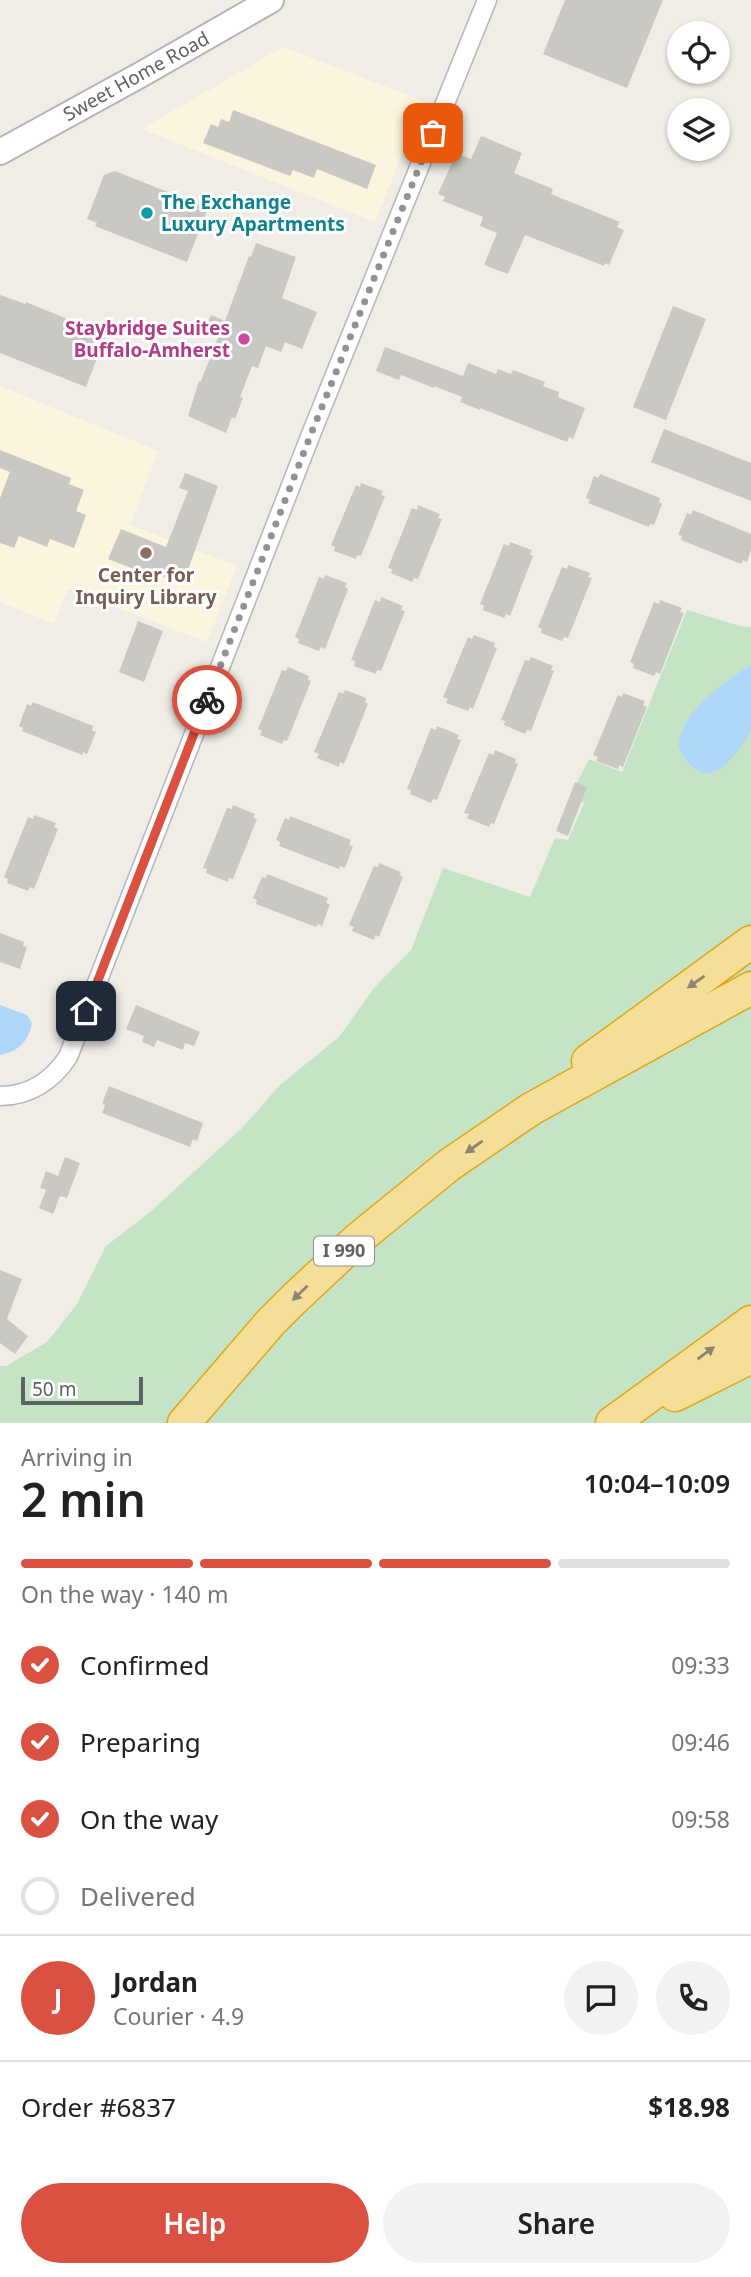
<!DOCTYPE html>
<html lang="en">
<head>
<meta charset="utf-8">
<style>
  body { margin:0; font-family:"Noto Sans",sans-serif; background:#f2f2f2; color:#222; height:100vh; display:flex; flex-direction:column; font-size:26px; white-space:nowrap }
  * { box-sizing:border-box; margin:0 }
  p { font-size:23px; color:#767676 }
  .icon { flex:none; width:38px; height:38px; fill:none; stroke:currentColor; stroke-width:2; stroke-linecap:round; stroke-linejoin:round }
  .map { position:relative; height:1423px; overflow:hidden }
  .sheet { display:flex; flex-direction:column; background:#fff; flex:1 }
  .sheet>* { flex:none }
  .buttons { position:absolute; left:667px; top:21px; display:grid; gap:14px }
  .buttons a { display:grid; place-items:center; width:63px; height:63px; border-radius:50%; background:#fff; box-shadow:0 2px 5px #0004; font-size:35px }
  .scale { position:absolute; left:21px; bottom:18px; width:122px; box-sizing:border-box; padding-left:7px; border:4px solid #5e6165; border-top:0; font-size:19px; line-height:24px; white-space:nowrap; color:#5e6165; -webkit-text-stroke:5px #fff; paint-order:stroke }
  .pin { position:absolute; display:grid; place-items:center; width:60px; height:60px; color:#fff; margin:-30px; border-radius:14px; box-shadow:0 4px 10px #0006 }
  .courier { position:absolute; display:grid; place-items:center; width:70px; height:70px; margin:-35px; border:5px solid #da5041; border-radius:50%; background:#fff; color:#222; box-shadow:0 2px 9px #0007 }
  .overview em { font-style:normal; font-weight:600 }
  .overview div { display:flex; flex-direction:column-reverse }
  .overview { display:flex; align-items:center; justify-content:space-between; height:119px; padding:0 21px }
  h1 { font-size:46px; font-weight:600; line-height:52px }
  .bar { display:grid; grid-template-columns:repeat(4,1fr); gap:10px 7px; align-content:center; height:84px; padding:0 21px }
  .bar i { height:9px; border-radius:5px; background:#e0e0e0 }
  .bar .current { background:#da5041 }
  .bar p { grid-column:span 4 }
  .line { display:flex; align-items:center; gap:18px; padding:0 21px; border-top:2px solid #e0e0e0 }
  .line div { flex:1 }
  .round { display:grid; place-items:center; flex:none; width:74px; height:74px; border-radius:37px; background:#f2f2f2 }
  ol { padding:0 21px; list-style:none }
  li { display:flex; align-items:center; gap:21px; height:77px }
  li p { margin-inline-start:auto }
  li .icon { padding:7px; border-radius:50%; background:#da5041; color:#fff; stroke-width:4 }
  li:last-child { color:#767676 }
  li i { width:38px; height:38px; border:4px solid #e0e0e0; border-radius:50% }
  .button { display:flex; gap:14px; margin-top:auto; padding:14px 21px }
  .button a { flex:1; height:80px; border-radius:42px; background:#da5041; color:#fff; font-size:28px; font-weight:600; line-height:80px; text-align:center }
  .button a+a { background:#f2f2f2; color:#222 }
  .map>svg:first-child { display:block }
  .commercial { fill:#fbf5df }
  .green { fill:#c5e4c6 }
  .water { fill:#aed6f8 }
  .building { fill:#cac8c3 }
  .lines { fill:none; stroke-linecap:round; stroke-linejoin:round }
  .minor-casing { stroke:#b3b6ba; stroke-width:21 }
  .secondary-casing { stroke:#b3b5ba; stroke-width:28 }
  .motorway-casing { stroke:#e1a515; stroke-width:35 }
  .minor { stroke:#fff; stroke-width:18 }
  .secondary { stroke:#fff; stroke-width:24 }
  .motorway { stroke:#f4de98; stroke-width:32 }
  .oneway { fill:#8b8674 }
  .done { stroke:#919292; stroke-width:7; stroke-dasharray:0 12.6 }
  .route { stroke:#da5041; stroke-width:9 }
  .culture-dot { fill:#0f9aa8; stroke:#fff; stroke-width:2.5 }
  .hotel-dot { fill:#d1479c; stroke:#fff; stroke-width:2.5 }
  .education-dot { fill:#8d6e63; stroke:#fff; stroke-width:2.5 }
  .labels { text-anchor:middle; stroke-width:6; stroke-linejoin:round; paint-order:stroke }
  .shield { fill:#fff; stroke:#8e9093; stroke-width:2 }
  .shield-label { font-size:18px; font-weight:bold; fill:#5e6165 }
  .street-label { font-size:19px; fill:#5e6165; stroke:#fff }
  .culture-label { font-size:19px; font-weight:bold; fill:#0d838f; stroke:#fff; text-anchor:start }
  .hotel-label { font-size:19px; font-weight:bold; fill:#b23c85; stroke:#fff; text-anchor:end }
  .education-label { font-size:19px; font-weight:bold; fill:#785e54; stroke:#fff }
</style>
</head>
<body>
<div class="map">
<svg width="751" height="1423" viewBox="0 0 751 1423">
  <rect width="100%" height="100%" fill="#efede6"/>
  <path class="commercial" d="M 283,47 L 423,101 L 375,222 L 142,129 Z
    M 0,386 L 158,451 L 130,525 L 237,566 L 207,642 L 68,589 L 54,624 L 0,602 Z"/>
  <path class="green" d="M 687,610 L 740,626 L 751,627 L 751,1423 L 0,1423 L 0,1366 L 6,1366 L 47,1342 L 77,1304 L 106,1246 L 150,1212 L 242,1128 L 280,1085 L 339,1037 L 374,988 L 411,950 L 443,868 L 530,897 L 555,838 L 568,840 L 584,803 L 570,797 L 589,759 L 622,772 Z"/>
  <path class="water" d="M 751,665 C 751,685 751,709 751,729 C 750,737 742,745 737,752 C 722,772 705,783 686,760 C 682,755 677,748 679,741 C 685,709 725,681 751,665 Z
    M 0,1005 L 27,1015 L 32,1023 C 28,1042 19,1051 0,1055 Z"/>
  <path class="building" d="M 565,0 L 663,0 L 627,88 L 543,54 Z
    M 233,110 L 376,165 L 367,189 L 317,169 L 314,178 L 293,170 L 290,176 L 203,143 L 211,124 L 218,127 L 221,119 L 229,122 Z
    M 481,136 L 522,153 L 514,173 L 553,189 L 551,194 L 620,222 L 617,227 L 624,230 L 609,265 L 605,263 L 604,266 L 525,235 L 508,274 L 484,265 L 497,233 L 480,226 L 483,217 L 443,201 L 445,197 L 438,194 L 455,156 L 460,158 L 461,155 L 471,159 Z
    M 115,171 L 208,208 L 187,262 L 95,226 L 97,223 L 87,219 L 104,175 Z
    M 256,243 L 296,257 L 282,298 L 317,312 L 302,349 L 285,342 L 281,352 L 266,346 L 258,368 L 252,366 L 240,397 L 243,398 L 235,419 L 232,417 L 226,433 L 188,416 L 199,381 L 201,381 L 219,335 L 205,330 L 211,315 L 225,321 L 249,256 L 251,257 Z
    M 0,295 L 25,304 L 26,302 L 106,335 L 86,387 L 0,353 Z
    M 673,306 L 706,319 L 666,420 L 633,407 Z
    M 385,347 L 463,376 L 468,363 L 496,374 L 498,369 L 511,374 L 513,370 L 545,382 L 543,386 L 559,392 L 558,397 L 585,408 L 573,439 L 569,437 L 567,442 L 480,408 L 480,410 L 460,402 L 462,397 L 434,386 L 434,388 L 401,375 L 399,380 L 376,371 Z
    M 664,429 L 751,463 L 751,501 L 651,462 Z
    M 0,450 L 71,478 L 69,484 L 84,490 L 76,511 L 86,515 L 74,548 L 50,539 L 47,547 L 19,536 L 14,548 L 0,543 L 0,498 L 10,472 L 0,468 Z
    M 185,473 L 218,486 L 183,584 L 152,573 L 152,576 L 108,559 L 121,529 L 166,547 L 188,491 L 179,488 Z
    M 600,474 L 660,498 L 659,502 L 662,504 L 654,525 L 650,524 L 649,527 L 588,503 L 590,500 L 586,498 L 594,476 L 598,478 Z
    M 361,483 L 383,491 L 381,495 L 385,496 L 361,556 L 357,555 L 356,559 L 334,551 L 335,547 L 331,545 L 356,485 L 360,487 Z
    M 418,505 L 440,514 L 438,518 L 442,519 L 418,579 L 414,578 L 412,582 L 391,573 L 392,569 L 388,568 L 412,508 L 417,510 Z
    M 693,510 L 751,534 L 751,550 L 747,562 L 743,560 L 741,564 L 681,540 L 682,536 L 678,535 L 687,513 L 691,515 Z
    M 510,542 L 532,550 L 530,554 L 533,556 L 510,616 L 506,614 L 504,618 L 483,610 L 484,606 L 480,604 L 504,544 L 509,546 Z
    M 568,565 L 590,573 L 588,577 L 592,578 L 568,638 L 564,637 L 562,641 L 541,633 L 542,629 L 538,627 L 562,567 L 567,569 Z
    M 325,575 L 347,583 L 345,587 L 348,589 L 325,649 L 321,647 L 319,651 L 298,643 L 299,639 L 295,637 L 319,577 L 324,579 Z
    M 381,597 L 403,606 L 401,610 L 405,611 L 381,671 L 377,670 L 376,674 L 354,666 L 355,661 L 351,660 L 375,600 L 380,602 Z
    M 660,600 L 682,608 L 680,612 L 684,613 L 660,674 L 656,672 L 654,676 L 633,668 L 634,664 L 630,662 L 654,602 L 659,604 Z
    M 138,621 L 163,631 L 144,682 L 119,672 Z
    M 474,635 L 495,643 L 494,647 L 497,648 L 473,709 L 470,707 L 468,711 L 446,703 L 448,699 L 443,697 L 468,637 L 472,639 Z
    M 531,657 L 553,666 L 551,670 L 554,671 L 531,731 L 527,730 L 525,734 L 504,725 L 505,721 L 501,720 L 525,660 L 529,661 Z
    M 288,667 L 309,676 L 308,680 L 311,681 L 287,741 L 284,740 L 282,744 L 260,735 L 262,731 L 258,729 L 282,670 L 286,671 Z
    M 345,690 L 366,698 L 365,702 L 368,704 L 344,764 L 340,762 L 339,767 L 317,758 L 319,754 L 314,752 L 339,692 L 343,694 Z
    M 623,693 L 645,701 L 643,705 L 647,707 L 623,767 L 619,765 L 618,769 L 596,761 L 598,757 L 593,755 L 618,695 L 622,697 Z
    M 33,702 L 93,726 L 92,730 L 96,732 L 87,754 L 83,752 L 82,755 L 22,731 L 23,728 L 19,726 L 27,704 L 31,706 Z
    M 437,726 L 459,735 L 457,739 L 461,740 L 437,800 L 433,799 L 431,803 L 410,794 L 411,790 L 407,789 L 431,728 L 436,730 Z
    M 495,750 L 516,759 L 515,763 L 518,764 L 494,824 L 491,823 L 489,827 L 467,818 L 469,814 L 464,813 L 489,753 L 493,755 Z
    M 575,782 L 587,787 L 568,836 L 556,831 Z
    M 233,805 L 255,814 L 253,818 L 257,819 L 233,879 L 229,878 L 228,882 L 206,873 L 207,869 L 203,868 L 227,808 L 232,809 Z
    M 34,815 L 56,823 L 54,827 L 58,829 L 34,889 L 30,887 L 28,891 L 7,883 L 8,879 L 4,877 L 28,817 L 33,819 Z
    M 290,816 L 351,840 L 349,845 L 353,846 L 345,868 L 340,866 L 339,869 L 279,846 L 280,842 L 276,840 L 285,818 L 289,820 Z
    M 379,863 L 401,872 L 399,875 L 403,877 L 379,937 L 375,935 L 374,940 L 352,931 L 354,927 L 349,925 L 374,866 L 378,867 Z
    M 267,874 L 328,898 L 326,903 L 330,904 L 322,926 L 318,924 L 316,927 L 256,904 L 257,900 L 253,898 L 262,877 L 266,878 Z
    M 0,933 L 24,942 L 23,946 L 27,947 L 20,969 L 0,962 Z
    M 136,1005 L 200,1032 L 194,1046 L 185,1043 L 183,1050 L 157,1040 L 154,1047 L 142,1042 L 144,1036 L 126,1029 Z
    M 109,1086 L 203,1123 L 197,1141 L 193,1139 L 190,1147 L 102,1113 L 105,1105 L 102,1103 Z
    M 65,1157 L 80,1163 L 67,1198 L 60,1196 L 53,1214 L 39,1208 L 46,1190 L 40,1188 L 46,1171 L 58,1176 Z
    M 0,1270 L 22,1279 L 7,1319 L 28,1336 L 15,1354 L 0,1343 Z"/>
  <g class="lines">
    <g class="minor-casing">
      <path id="minor" d="M 0,1096 C 29,1096 52,1081 68,1057 L 313,429 L 487,0"/>
    </g>
    <g class="secondary-casing">
      <path id="secondary" d="M 0,152 L 142,74 L 271,0"/>
    </g>
    <g class="motorway-casing">
      <path id="motorway" d="M 588,1061 L 751,942
        M 675,1395 L 751,1357
        M 184,1423 L 270,1323 L 293,1300 L 358,1239 L 449,1165 L 531,1109 L 751,988
        M 612,1423 L 751,1322"/>
    </g>
    <use href="#minor" class="minor"/>
    <use href="#secondary" class="secondary"/>
    <use href="#motorway" class="motorway"/>
  </g>
  <defs><path id="oneway-solid" d="M-6-.8H1V-3.2L6.5 0L1 3.2V.8H-6Z" transform="scale(1.75)"/></defs>
  <g class="oneway">
    <use href="#oneway-solid" transform="translate(696 982) rotate(145)"/>
    <use href="#oneway-solid" transform="translate(474 1147) rotate(145)"/>
    <use href="#oneway-solid" transform="translate(300 1293) rotate(136)"/>
    <use href="#oneway-solid" transform="translate(706 1353) rotate(-36)"/>
  </g>
  <g class="lines">
    <path class="done" d="M 207,700 L 313,429 L 433,133"/>
    <path class="route" d="M 86,1011 L 207,700"/>
  </g>
  <circle class="culture-dot" cx="147" cy="213" r="7"/>
  <circle class="hotel-dot" cx="244" cy="339" r="7"/>
  <circle class="education-dot" cx="146" cy="553" r="7"/>
  <g class="labels">
    <rect class="shield" x="314" y="1236.5" width="60" height="29" rx="5"/>
    <g class="shield-label">
      <text x="344" y="1257">I 990</text>
    </g>
    <g class="street-label">
      <text transform="translate(136 76) rotate(-29)" y="7">Sweet Home Road</text>
    </g>
    <g class="culture-label">
      <text x="161" y="209">The Exchange<tspan x="161" dy="22">Luxury Apartments</tspan></text>
    </g>
    <g class="hotel-label">
      <text x="230" y="335">Staybridge Suites<tspan x="230" dy="22">Buffalo-Amherst</tspan></text>
    </g>
    <g class="education-label">
      <text x="146" y="582">Center for<tspan x="146" dy="22">Inquiry Library</tspan></text>
    </g>
  </g>
</svg>
<div class="buttons">
<a><svg class="icon" aria-label="locate" viewBox="0 0 24 24"><circle cx="12" cy="12" r="6"/><path d="M12 2v4M12 18v4M2 12h4M18 12h4"/></svg></a>
<a><svg class="icon" aria-label="layers" viewBox="0 0 24 24"><path d="M12 4l9 5-9 5-9-5zM3 14l9 5 9-5"/></svg></a>
</div>
<div class="scale">50 m</div>
<div class="pin" style="left:433px;top:133px;background:#ea580c"><svg class="icon" aria-label="bag" viewBox="0 0 24 24"><path d="M5 8h14l-1 12H6zM9 8a3 3 0 0 1 6 0"/></svg></div>
<div class="pin" style="left:86px;top:1011px;background:#1f2937"><svg class="icon" aria-label="home" viewBox="0 0 24 24"><path d="M3 11l9-7 9 7M6 9v11h12V9"/></svg></div>
<div class="courier" style="left:207px;top:700px"><svg class="icon" aria-label="bike" viewBox="0 0 24 24"><circle cx="6" cy="16" r="4"/><circle cx="18" cy="16" r="4"/><path d="M6 16l4-8h5l3 8M10 8l3 8H6M13 5h3"/></svg></div>
</div>
<section class="sheet">
<div class="overview"><div><h1>2 min</h1><p>Arriving in</p></div><em>10:04–10:09</em></div>
<div class="bar"><i class="current"></i><i class="current"></i><i class="current"></i><i></i><p>On the way · 140 m</p></div>
<ol>
<li><svg class="icon" aria-label="check" viewBox="0 0 24 24"><path d="M5 12l5 5 9-10"/></svg>Confirmed<p>09:33</p></li>
<li><svg class="icon" aria-label="check" viewBox="0 0 24 24"><path d="M5 12l5 5 9-10"/></svg>Preparing<p>09:46</p></li>
<li><svg class="icon" aria-label="check" viewBox="0 0 24 24"><path d="M5 12l5 5 9-10"/></svg>On the way<p>09:58</p></li>
<li><i></i>Delivered</li>
</ol>
<div class="line" style="height:126px"><b class="round" style="background:#da5041;color:#fff">J</b><div><b>Jordan</b><p>Courier · 4.9</p></div><a class="round"><svg class="icon" aria-label="chat" viewBox="0 0 24 24"><path d="M4 5h16v11H9l-5 4z"/></svg></a><a class="round"><svg class="icon" aria-label="phone" viewBox="0 0 24 24"><path d="M5 4h4l2 5-3 2q2 4 5 5l2-3 5 2v4C11 20 4 13 5 4z"/></svg></a></div>
<div class="line" style="height:91px"><div>Order #6837</div><b>$18.98</b></div>
<div class="button"><a>Help</a><a>Share</a></div>
</section>
</body>
</html>
